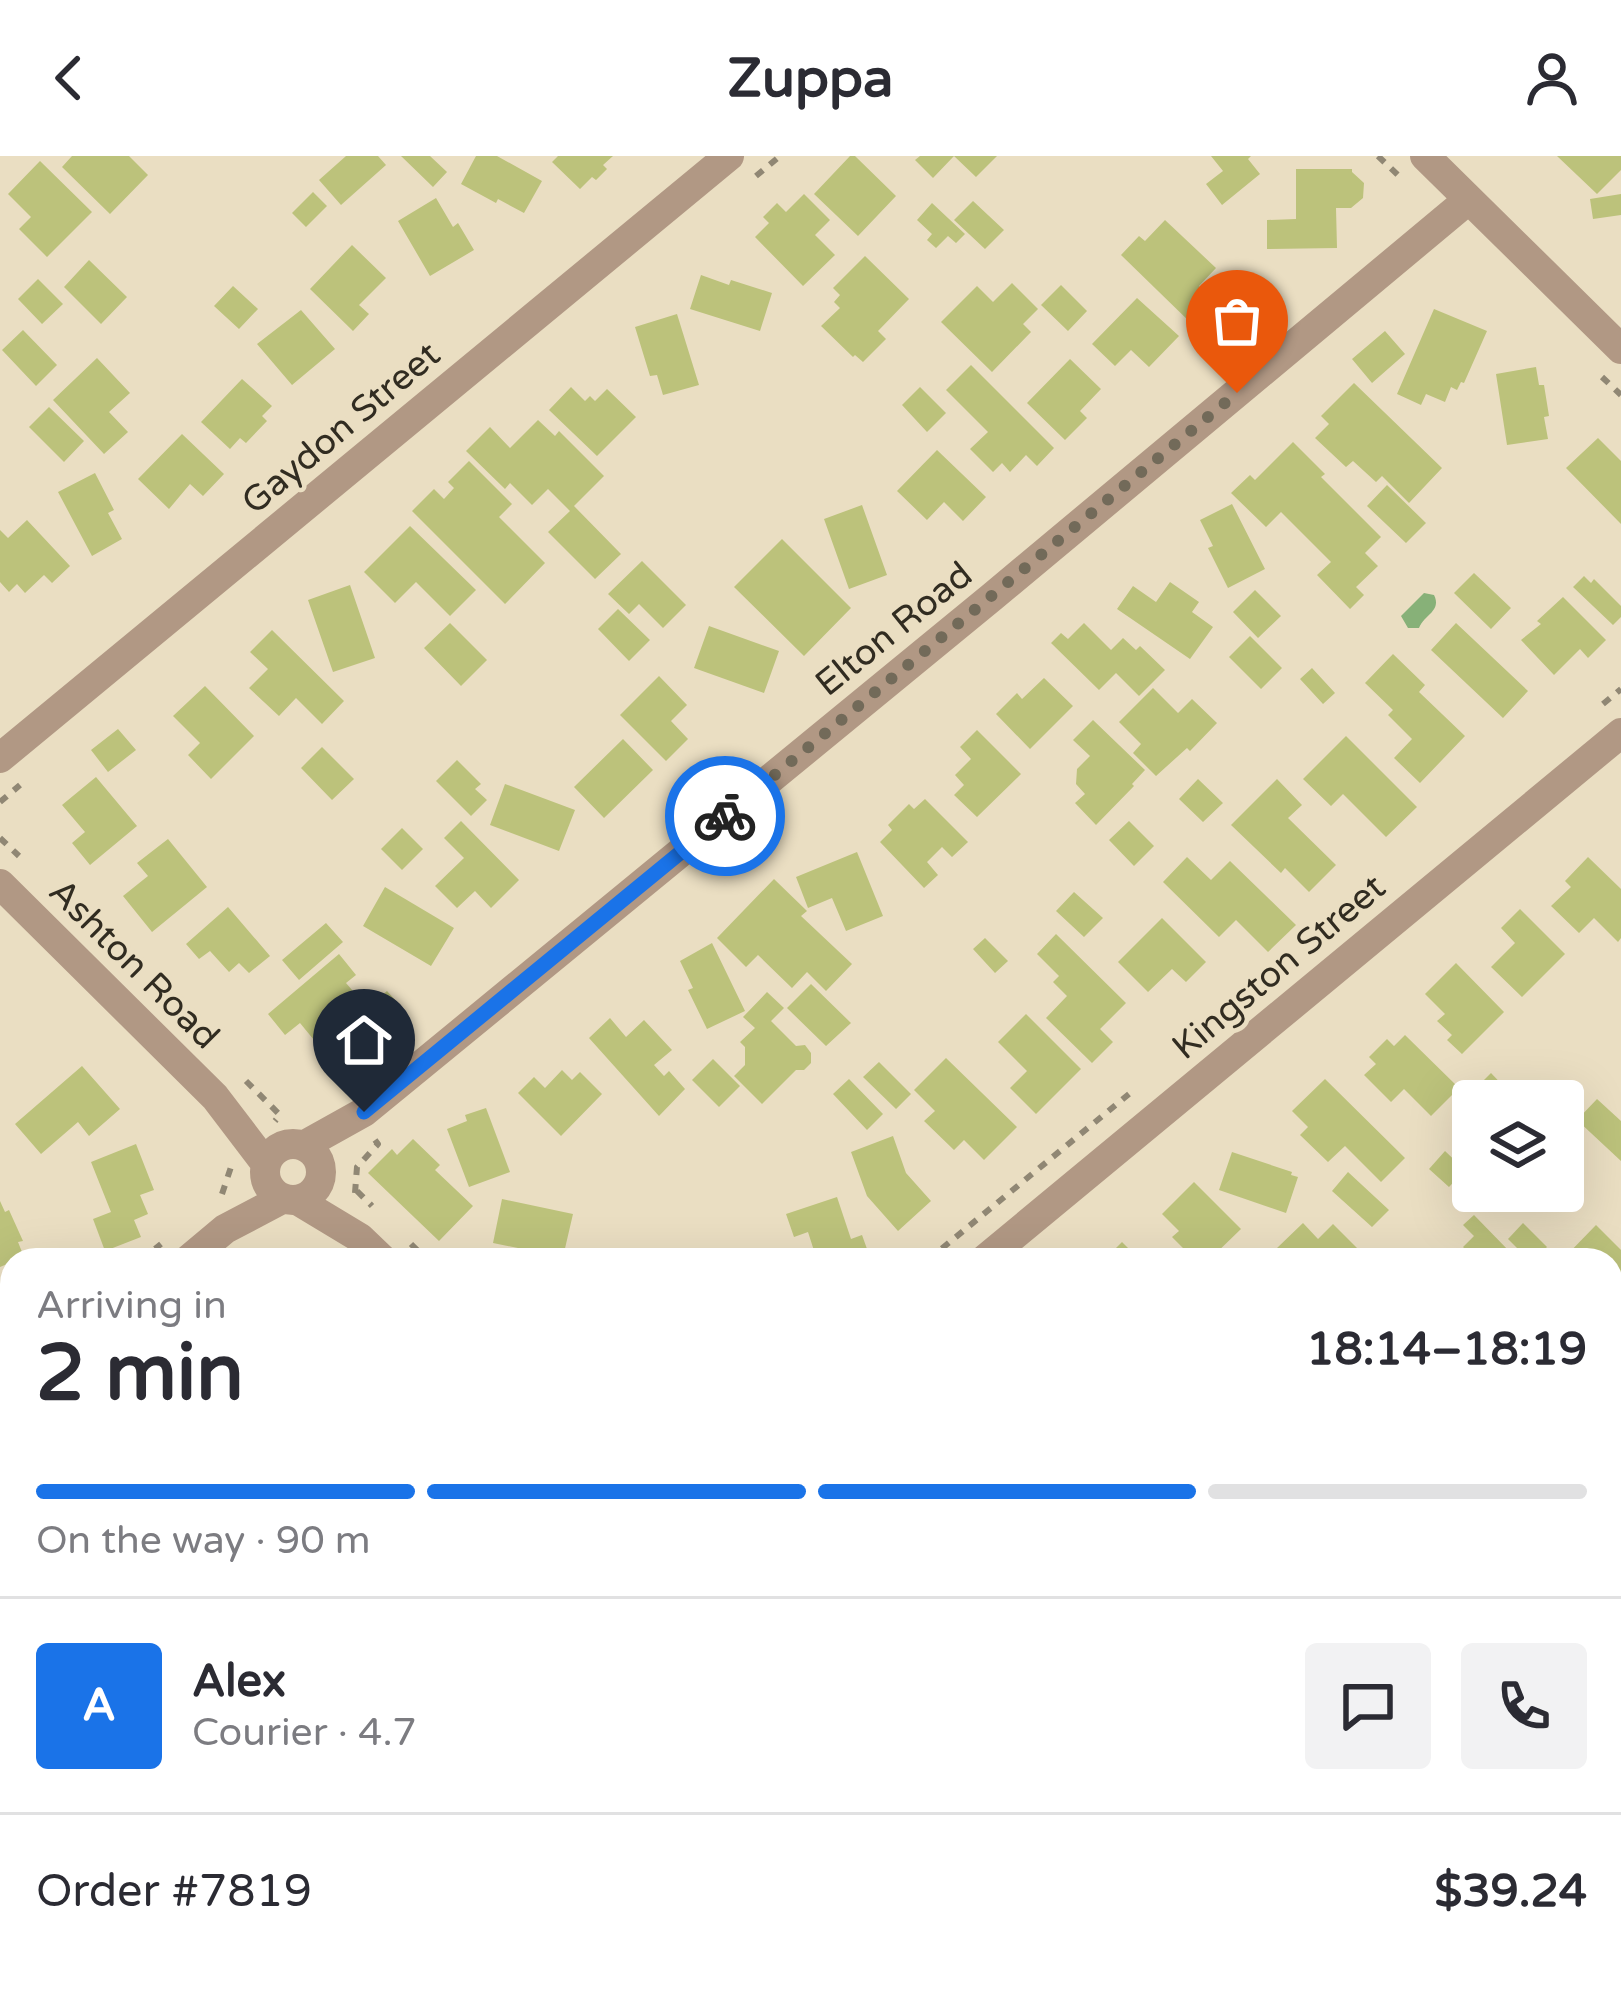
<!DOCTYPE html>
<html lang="en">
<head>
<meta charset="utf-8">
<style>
  body { margin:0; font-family:"Varela Round",sans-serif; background:#f2f2f3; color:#2b2b33; height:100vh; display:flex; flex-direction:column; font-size:45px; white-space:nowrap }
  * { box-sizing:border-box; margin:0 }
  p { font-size:39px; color:#7c7c81 }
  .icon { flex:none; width:66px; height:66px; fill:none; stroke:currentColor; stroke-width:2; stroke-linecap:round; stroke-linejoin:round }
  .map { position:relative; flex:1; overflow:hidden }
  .side { position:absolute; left:0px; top:1092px; width:1623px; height:744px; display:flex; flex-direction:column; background:#fff; border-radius:36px 36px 0 0; box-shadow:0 12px 48px #0002 }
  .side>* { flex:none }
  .fabs { position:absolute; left:1452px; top:924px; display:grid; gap:24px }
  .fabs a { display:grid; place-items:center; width:132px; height:132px; border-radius:12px; background:#fff; box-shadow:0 12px 48px #0002; font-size:60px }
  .pin { position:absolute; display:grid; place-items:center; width:102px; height:102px; color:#fff; margin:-123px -51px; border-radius:50% 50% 50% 0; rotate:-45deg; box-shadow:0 0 12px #0007 }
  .pin .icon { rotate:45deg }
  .courier { position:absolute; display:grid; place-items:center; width:120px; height:120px; margin:-60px; border:9px solid #1a73e8; border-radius:50%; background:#fff; color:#222; box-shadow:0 3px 15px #0007 }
  .overview em { font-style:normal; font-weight:700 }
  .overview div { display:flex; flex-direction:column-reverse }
  .overview { display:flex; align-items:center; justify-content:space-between; height:204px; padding:0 36px }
  h1 { font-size:78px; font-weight:700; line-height:90px }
  .bar { display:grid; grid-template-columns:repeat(4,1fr); gap:18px 12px; align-content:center; height:144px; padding:0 36px }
  .bar i { height:15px; border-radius:9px; background:#e1e1e2 }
  .bar .active { background:#1a73e8 }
  .bar p { grid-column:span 4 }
  .line { display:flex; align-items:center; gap:30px; padding:0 36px; border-top:3px solid #e1e1e2 }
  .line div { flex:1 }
  .round { display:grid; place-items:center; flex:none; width:126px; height:126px; border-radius:12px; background:#f2f2f3 }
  header { display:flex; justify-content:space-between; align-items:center; height:156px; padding:0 36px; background:#fff; font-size:54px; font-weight:700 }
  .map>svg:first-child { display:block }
  .green { fill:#e6a18f }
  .water { fill:#87b178 }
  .building { fill:#bcc27b }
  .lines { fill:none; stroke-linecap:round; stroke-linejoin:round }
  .path { stroke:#908774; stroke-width:6; stroke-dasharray:9 9; stroke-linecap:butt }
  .street { stroke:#b19884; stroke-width:30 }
  .done { stroke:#726a59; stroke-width:12; stroke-dasharray:0 21.6 }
  .route { stroke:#1a73e8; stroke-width:15 }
  .labels { text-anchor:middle; stroke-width:9; stroke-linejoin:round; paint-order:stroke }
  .street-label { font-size:36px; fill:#312c21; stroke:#eadec2 }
</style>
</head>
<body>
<header><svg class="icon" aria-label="back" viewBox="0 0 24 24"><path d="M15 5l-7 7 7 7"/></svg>Zuppa<svg class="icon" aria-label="person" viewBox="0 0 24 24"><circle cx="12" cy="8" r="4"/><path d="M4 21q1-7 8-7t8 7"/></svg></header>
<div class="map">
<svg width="1621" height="1836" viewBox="0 0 1621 1836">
  <rect width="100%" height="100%" fill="#eadec2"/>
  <path class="green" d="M 186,1824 L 969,1824 L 954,1836 L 171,1836 Z"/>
  <path class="water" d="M 1424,437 L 1434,439 C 1442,455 1424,459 1419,472 L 1408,472 L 1401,460 Z"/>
  <path class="building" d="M 72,0 L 129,0 L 148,19 L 110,58 L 62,11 Z
    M 346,0 L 378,0 L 386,9 L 341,49 L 319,24 Z
    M 401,0 L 430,0 L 447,16 L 433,31 Z
    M 476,0 L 497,0 L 542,25 L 524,57 L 498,43 L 496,47 L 461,28 Z
    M 558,0 L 613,0 L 603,9 L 607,13 L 596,24 L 592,21 L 580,33 L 552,6 Z
    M 850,0 L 855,0 L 896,40 L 858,80 L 814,38 Z
    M 920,0 L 997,0 L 976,21 L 954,0 L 933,22 L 915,4 Z
    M 1211,0 L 1251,0 L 1248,3 L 1260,18 L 1222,49 L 1206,28 L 1223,15 Z
    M 1557,0 L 1621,0 L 1621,14 L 1597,38 Z
    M 40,5 L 92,56 L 47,101 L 19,73 L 31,61 L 8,38 Z
    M 1296,13 L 1352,13 L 1352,16 L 1364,27 L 1363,42 L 1351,52 L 1336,52 L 1337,92 L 1267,93 L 1267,64 L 1296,63 Z
    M 313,36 L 327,50 L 306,71 L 292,57 Z
    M 804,38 L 830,64 L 815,79 L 835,99 L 803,130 L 755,81 L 769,67 L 763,61 L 777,47 L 786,56 Z
    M 1621,38 L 1621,59 L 1593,63 L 1590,43 Z
    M 436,42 L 453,71 L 458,67 L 474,94 L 430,120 L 398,65 Z
    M 973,45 L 1004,74 L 985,93 L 954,64 Z
    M 932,47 L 965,78 L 956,87 L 948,80 L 936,92 L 927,84 L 932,78 L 917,64 Z
    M 1165,64 L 1216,112 L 1199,130 L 1216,147 L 1194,170 L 1121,99 L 1139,80 L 1145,85 Z
    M 352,89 L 386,122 L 359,149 L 369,158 L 353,175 L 310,133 Z
    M 865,100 L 909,143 L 878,175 L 886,183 L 863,206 L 855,199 L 853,201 L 821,170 L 840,152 L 834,146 L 840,139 L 833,132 Z
    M 89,104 L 127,141 L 101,168 L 64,131 Z
    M 701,119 L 729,129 L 731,124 L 772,137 L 760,175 L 690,153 Z
    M 38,123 L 63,148 L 42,168 L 18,143 Z
    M 1012,127 L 1038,153 L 1023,168 L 1031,176 L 992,216 L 941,166 L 977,130 L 993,146 Z
    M 1061,129 L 1087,155 L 1068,175 L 1041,149 Z
    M 233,130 L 258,153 L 239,173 L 214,150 Z
    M 1137,142 L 1179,180 L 1149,211 L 1131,194 L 1115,210 L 1092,188 Z
    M 1434,153 L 1487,175 L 1464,227 L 1461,226 L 1457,234 L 1451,231 L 1445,246 L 1426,238 L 1421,249 L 1397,238 Z
    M 301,154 L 335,193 L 292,229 L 257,188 Z
    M 677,158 L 699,229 L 663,239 L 657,219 L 650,220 L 635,171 Z
    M 23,174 L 57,209 L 36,230 L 2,194 Z
    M 1385,175 L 1405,198 L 1372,227 L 1352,203 Z
    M 97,202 L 130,237 L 109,256 L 128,276 L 104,298 L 53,244 Z
    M 1070,203 L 1101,233 L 1080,255 L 1087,262 L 1065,284 L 1027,247 Z
    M 971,209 L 1054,292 L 1037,310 L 1026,299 L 1010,316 L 1002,307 L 993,316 L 970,293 L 988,276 L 946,234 Z
    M 1536,211 L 1539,229 L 1544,229 L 1549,260 L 1544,261 L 1548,283 L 1507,289 L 1496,218 Z
    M 242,223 L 272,250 L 262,260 L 267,265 L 246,287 L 240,282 L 230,293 L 201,266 Z
    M 1354,227 L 1442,312 L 1409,347 L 1382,320 L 1376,326 L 1353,305 L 1346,311 L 1315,282 L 1329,268 L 1321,260 Z
    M 571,231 L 585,245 L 590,240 L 595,245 L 607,233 L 636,261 L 597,300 L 549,254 Z
    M 920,231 L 946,257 L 927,276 L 902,249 Z
    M 49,251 L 84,285 L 64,306 L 29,271 Z
    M 538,264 L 555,280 L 559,275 L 604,320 L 574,350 L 621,398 L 595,423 L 548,376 L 570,355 L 548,333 L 532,349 L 510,327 L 505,333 L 466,295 L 490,271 L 510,292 Z
    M 182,278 L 224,318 L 203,340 L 190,328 L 169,353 L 138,323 Z
    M 1598,282 L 1621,305 L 1621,368 L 1566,312 Z
    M 1293,286 L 1325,318 L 1321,321 L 1381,381 L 1365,397 L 1378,410 L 1356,431 L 1364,439 L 1350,453 L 1317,419 L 1331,406 L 1281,356 L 1266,371 L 1231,337 L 1250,319 L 1255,324 Z
    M 937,294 L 986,341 L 963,365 L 944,346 L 927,364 L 897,335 Z
    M 469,305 L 512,348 L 499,361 L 545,407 L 505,448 L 412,355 L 434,333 L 444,343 L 454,332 L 448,326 Z
    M 95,317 L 114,354 L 108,357 L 122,383 L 92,400 L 58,336 Z
    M 1387,329 L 1426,367 L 1406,387 L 1367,350 Z
    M 1232,348 L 1265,413 L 1228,432 L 1208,392 L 1213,390 L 1200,364 Z
    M 862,349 L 887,419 L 849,433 L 824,363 Z
    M 27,364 L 70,410 L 52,427 L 44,419 L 25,437 L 17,428 L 9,436 L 0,426 L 0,374 L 8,382 Z
    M 410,370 L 476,434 L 450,460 L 416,426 L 395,447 L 364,416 Z
    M 782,383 L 851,452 L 804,500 L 734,431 Z
    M 642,405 L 686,449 L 663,472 L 639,448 L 629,458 L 608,438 Z
    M 1474,417 L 1511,452 L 1491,473 L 1454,437 Z
    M 1584,420 L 1591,427 L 1594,423 L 1621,450 L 1621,461 L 1613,469 L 1573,431 Z
    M 1170,426 L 1199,446 L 1192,456 L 1213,471 L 1190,503 L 1117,453 L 1133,430 L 1156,446 Z
    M 350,429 L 375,502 L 333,516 L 308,444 Z
    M 1255,434 L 1281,460 L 1258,482 L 1233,456 Z
    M 1563,441 L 1606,484 L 1588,502 L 1580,493 L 1554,519 L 1521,484 L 1541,468 L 1537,465 Z
    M 618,453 L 650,484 L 629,505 L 598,473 Z
    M 450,467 L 487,504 L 461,530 L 424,492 Z
    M 1084,467 L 1111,494 L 1123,482 L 1136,494 L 1140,490 L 1165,514 L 1139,540 L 1116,517 L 1099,534 L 1051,487 L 1061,477 L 1068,483 Z
    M 1456,467 L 1528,535 L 1503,562 L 1431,494 Z
    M 709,470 L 779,495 L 764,537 L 694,512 Z
    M 272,474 L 344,545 L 322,568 L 296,542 L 279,560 L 249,532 L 268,513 L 250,496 Z
    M 1250,480 L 1282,512 L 1261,533 L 1229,501 Z
    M 1393,498 L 1425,529 L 1419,536 L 1465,580 L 1420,627 L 1394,602 L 1412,583 L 1388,559 L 1393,554 L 1365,527 Z
    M 1312,512 L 1335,537 L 1323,548 L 1300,523 Z
    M 659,520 L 687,549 L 671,565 L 688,583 L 666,605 L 620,559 Z
    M 1044,522 L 1073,550 L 1030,593 L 996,558 L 1017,537 L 1022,543 Z
    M 205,530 L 254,580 L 211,623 L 188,599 L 200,587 L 173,560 Z
    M 1153,532 L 1178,557 L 1192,543 L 1217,567 L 1190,595 L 1187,592 L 1156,620 L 1133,597 L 1141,588 L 1119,566 Z
    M 1093,564 L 1145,614 L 1132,628 L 1134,630 L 1096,669 L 1075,647 L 1085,638 L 1076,628 L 1077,613 L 1090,600 L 1073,584 Z
    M 118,573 L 136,594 L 108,616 L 91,594 Z
    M 977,574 L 1021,618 L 977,661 L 954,639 L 964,629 L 955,619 L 971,603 L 960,591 Z
    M 1346,580 L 1417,651 L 1386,681 L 1343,638 L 1331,650 L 1303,623 Z
    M 623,583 L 653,614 L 604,662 L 574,631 Z
    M 322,591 L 354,623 L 332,644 L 301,612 Z
    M 457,604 L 481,628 L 475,633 L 487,644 L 471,660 L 436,625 Z
    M 96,621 L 137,670 L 90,709 L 72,687 L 85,676 L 62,649 Z
    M 1198,623 L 1223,647 L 1203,666 L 1179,643 Z
    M 1277,623 L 1302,649 L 1288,662 L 1336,709 L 1309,736 L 1285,712 L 1281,717 L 1231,669 Z
    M 505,628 L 575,654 L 559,695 L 490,669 Z
    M 925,643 L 968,686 L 952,701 L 942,691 L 927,706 L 938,719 L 924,732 L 880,686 L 892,674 L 888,669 L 909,648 L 914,653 Z
    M 461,665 L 519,724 L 491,752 L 475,735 L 457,752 L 435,730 L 464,702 L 444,682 Z
    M 1129,665 L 1154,690 L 1134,710 L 1109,684 Z
    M 402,672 L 423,693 L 402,714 L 381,693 Z
    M 168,683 L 207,731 L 152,776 L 123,740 L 148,720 L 137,707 Z
    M 857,696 L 883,760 L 846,775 L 832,742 L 808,752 L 796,721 Z
    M 1187,701 L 1211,724 L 1230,705 L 1296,769 L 1268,796 L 1236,764 L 1219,781 L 1163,726 Z
    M 1588,701 L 1621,733 L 1621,782 L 1618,786 L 1594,762 L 1579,777 L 1551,750 L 1571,731 L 1565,725 Z
    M 774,723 L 807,755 L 801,760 L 852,808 L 826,835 L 807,816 L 792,832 L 758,799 L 746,811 L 717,782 Z
    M 385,731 L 454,772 L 431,810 L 363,770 Z
    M 1074,736 L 1103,762 L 1084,781 L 1056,755 Z
    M 228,751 L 270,800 L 249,817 L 239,807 L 229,816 L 210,795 L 199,803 L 186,788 Z
    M 1520,753 L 1565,798 L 1522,841 L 1491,811 L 1515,787 L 1501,772 Z
    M 1162,762 L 1206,806 L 1186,826 L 1172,813 L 1148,836 L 1118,806 Z
    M 326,767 L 343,786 L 299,824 L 282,804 Z
    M 1056,778 L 1126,847 L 1100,873 L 1113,886 L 1092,907 L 1046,862 L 1067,840 L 1053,826 L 1059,820 L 1037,798 Z
    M 985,782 L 1008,805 L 995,817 L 973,793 Z
    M 712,787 L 745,855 L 707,873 L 688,834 L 693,832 L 680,805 Z
    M 339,798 L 356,819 L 346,827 L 364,848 L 350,860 L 356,868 L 323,895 L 300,867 L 285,879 L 268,858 Z
    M 1456,807 L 1504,856 L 1462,898 L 1447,884 L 1452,879 L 1437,865 L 1445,858 L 1425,838 Z
    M 811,828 L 851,867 L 826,890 L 787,852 Z
    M 387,835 L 406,856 L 380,879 L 361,858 Z
    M 767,836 L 784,852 L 771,865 L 796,890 L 805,889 L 811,897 L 811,907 L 804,914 L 796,914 L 762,948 L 734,920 L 745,909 L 745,891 L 740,886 L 755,872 L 743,861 Z
    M 1026,858 L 1081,913 L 1036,958 L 1010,932 L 1027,915 L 998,886 Z
    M 610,862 L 626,881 L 644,864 L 672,894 L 654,909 L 664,920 L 669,915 L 685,933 L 659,960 L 589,882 Z
    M 1405,879 L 1459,932 L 1431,960 L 1404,933 L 1391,946 L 1364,919 L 1376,908 L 1369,901 L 1387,883 L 1394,890 Z
    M 946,902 L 1017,971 L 984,1004 L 964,984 L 954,994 L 924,965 L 935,955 L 914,934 Z
    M 713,903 L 740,930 L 719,951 L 692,924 Z
    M 879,906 L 911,938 L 896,953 L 863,921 Z
    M 82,910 L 120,953 L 89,980 L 78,966 L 41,998 L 15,968 Z
    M 562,914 L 572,924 L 580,916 L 602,938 L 561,980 L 518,937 L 534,921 L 545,932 Z
    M 1491,917 L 1512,939 L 1506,945 L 1485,945 L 1474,934 Z
    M 849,923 L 883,958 L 867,974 L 833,938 Z
    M 1325,923 L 1405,1002 L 1381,1026 L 1345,990 L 1328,1006 L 1300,979 L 1308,971 L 1292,955 Z
    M 1597,943 L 1621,965 L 1621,1005 L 1577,964 Z
    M 486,952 L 510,1016 L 469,1031 L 447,973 L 467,965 L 465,959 Z
    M 893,980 L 906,1017 L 931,1045 L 898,1075 L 867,1040 L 851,996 Z
    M 413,983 L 440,1009 L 435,1014 L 473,1050 L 439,1085 L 368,1017 L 392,993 L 397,999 Z
    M 136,988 L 154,1034 L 140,1039 L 148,1058 L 134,1064 L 141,1081 L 105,1095 L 93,1063 L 111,1056 L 91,1006 Z
    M 1445,995 L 1465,1014 L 1449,1031 L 1429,1013 Z
    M 1232,996 L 1292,1016 L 1291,1019 L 1298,1021 L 1286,1057 L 1219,1034 Z
    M 1348,1016 L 1389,1054 L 1372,1071 L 1332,1035 Z
    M 1194,1026 L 1241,1073 L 1209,1104 L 1183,1104 L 1179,1100 L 1185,1094 L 1172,1081 L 1179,1075 L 1162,1058 Z
    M 837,1041 L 851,1083 L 862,1079 L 871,1104 L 817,1104 L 808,1076 L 794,1081 L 786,1058 Z
    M 502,1043 L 573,1058 L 563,1101 L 493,1087 Z
    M 0,1045 L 5,1056 L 9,1054 L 23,1085 L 18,1086 L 24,1101 L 0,1111 Z
    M 1474,1059 L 1510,1096 L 1502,1104 L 1476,1104 L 1463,1091 L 1474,1080 L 1463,1069 Z
    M 1303,1067 L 1318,1083 L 1333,1068 L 1365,1100 L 1361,1104 L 1288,1104 L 1277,1092 Z
    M 1523,1067 L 1547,1091 L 1534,1104 L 1529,1104 L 1508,1083 Z
    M 1596,1069 L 1621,1094 L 1621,1127 L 1614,1120 L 1611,1123 L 1611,1104 L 1562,1104 Z
    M 1122,1086 L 1140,1104 L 1104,1104 Z
    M 1621,1333 L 1621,1418 L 1611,1408 L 1611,1343 Z
    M 0,1390 L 12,1405 L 0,1417 Z
    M 1611,1616 L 1621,1626 L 1621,1676 L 1611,1667 Z
    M 12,1661 L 12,1703 L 0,1689 L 0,1670 Z
    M 1611,1676 L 1621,1686 L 1621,1770 L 1618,1773 L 1611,1766 Z
    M 0,1766 L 12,1785 L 12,1800 L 0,1808 Z
    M 358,1824 L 450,1824 L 448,1836 L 385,1836 L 356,1831 Z
    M 1235,1824 L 1289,1824 L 1275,1836 L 1245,1836 Z
    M 1319,1824 L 1395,1824 L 1408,1836 L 1307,1836 Z
    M 1448,1824 L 1514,1824 L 1526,1836 L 1460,1836 Z"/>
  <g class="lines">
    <path class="path" d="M 1378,0 L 1401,22
      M 756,20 L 780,0
      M 1602,221 L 1621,239
      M 1603,548 L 1621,533
      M 0,646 L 20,629
      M 0,682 L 19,700
      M 246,925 L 280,959 L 275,965
      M 357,1035 L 372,1050
      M 355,1037 L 357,1011 L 378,988 L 375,984
      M 222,1038 L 231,1011
      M 411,1088 L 427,1104
      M 141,1104 L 161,1088
      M 928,1104 L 1129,938
      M 1611,1198 L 1621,1190
      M 0,1219 L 12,1209
      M 1611,1285 L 1621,1277
      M 0,1301 L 12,1291
      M 644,1824 L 663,1836
      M 1065,1824 L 1077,1836
      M 1162,1824 L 1174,1836
      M 48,1836 L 63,1824
      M 178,1836 L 192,1824
      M 462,1836 L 463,1824
      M 541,1836 L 556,1824
      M 817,1836 L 820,1824
      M 861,1836 L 876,1824"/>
    <path class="street" d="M 1425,0 L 1621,193
      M 0,602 L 729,0
      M 0,728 L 215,941 L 266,1008
      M265 1016a28 28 0 1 1 56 0a28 28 0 1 1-56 0Z
      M 303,990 L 364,956 L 992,441 L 1468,44
      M 297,1044 L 360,1082 L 383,1104
      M 188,1104 L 225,1073 L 282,1043
      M 984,1104 L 1621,577
      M 1611,1243 L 1621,1234
      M 0,1260 L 12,1250
      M 1112,1824 L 1124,1836
      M 98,1836 L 112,1824"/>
  </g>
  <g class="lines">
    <path class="done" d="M 725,660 L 1237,237"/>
    <path class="route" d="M 364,956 L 725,660"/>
  </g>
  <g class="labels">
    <g class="street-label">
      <text transform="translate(340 271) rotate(-40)" y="13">Gaydon Street</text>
      <text transform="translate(893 472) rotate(-39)" y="13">Elton Road</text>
      <text transform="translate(135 807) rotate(45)" y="13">Ashton Road</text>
      <text transform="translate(1278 810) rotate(-40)" y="13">Kingston Street</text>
    </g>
  </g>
</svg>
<div class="fabs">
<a><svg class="icon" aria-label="layers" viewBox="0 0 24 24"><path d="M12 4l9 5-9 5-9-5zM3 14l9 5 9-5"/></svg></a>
</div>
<div class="pin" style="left:1237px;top:237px;background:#ea580c"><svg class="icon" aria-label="bag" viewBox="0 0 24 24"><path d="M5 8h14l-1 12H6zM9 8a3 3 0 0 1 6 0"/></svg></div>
<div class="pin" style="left:364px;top:956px;background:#1f2937"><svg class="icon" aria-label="home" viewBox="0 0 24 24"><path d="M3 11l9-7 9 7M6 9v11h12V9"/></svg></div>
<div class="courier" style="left:725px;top:660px"><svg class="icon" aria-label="bike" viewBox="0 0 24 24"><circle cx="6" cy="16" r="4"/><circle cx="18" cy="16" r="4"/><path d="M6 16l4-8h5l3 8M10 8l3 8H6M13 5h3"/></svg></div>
<section class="side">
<div class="overview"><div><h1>2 min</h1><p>Arriving in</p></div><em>18:14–18:19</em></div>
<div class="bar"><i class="active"></i><i class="active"></i><i class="active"></i><i></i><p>On the way · 90 m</p></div>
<div class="line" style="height:216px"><b class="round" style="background:#1a73e8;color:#fff">A</b><div><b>Alex</b><p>Courier · 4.7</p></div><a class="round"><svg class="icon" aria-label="chat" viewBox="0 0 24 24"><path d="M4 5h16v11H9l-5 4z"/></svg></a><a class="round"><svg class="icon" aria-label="phone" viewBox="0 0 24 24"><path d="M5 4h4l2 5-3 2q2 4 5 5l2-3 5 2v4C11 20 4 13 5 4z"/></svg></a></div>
<div class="line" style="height:156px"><div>Order #7819</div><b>$39.24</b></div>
</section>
</div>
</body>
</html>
